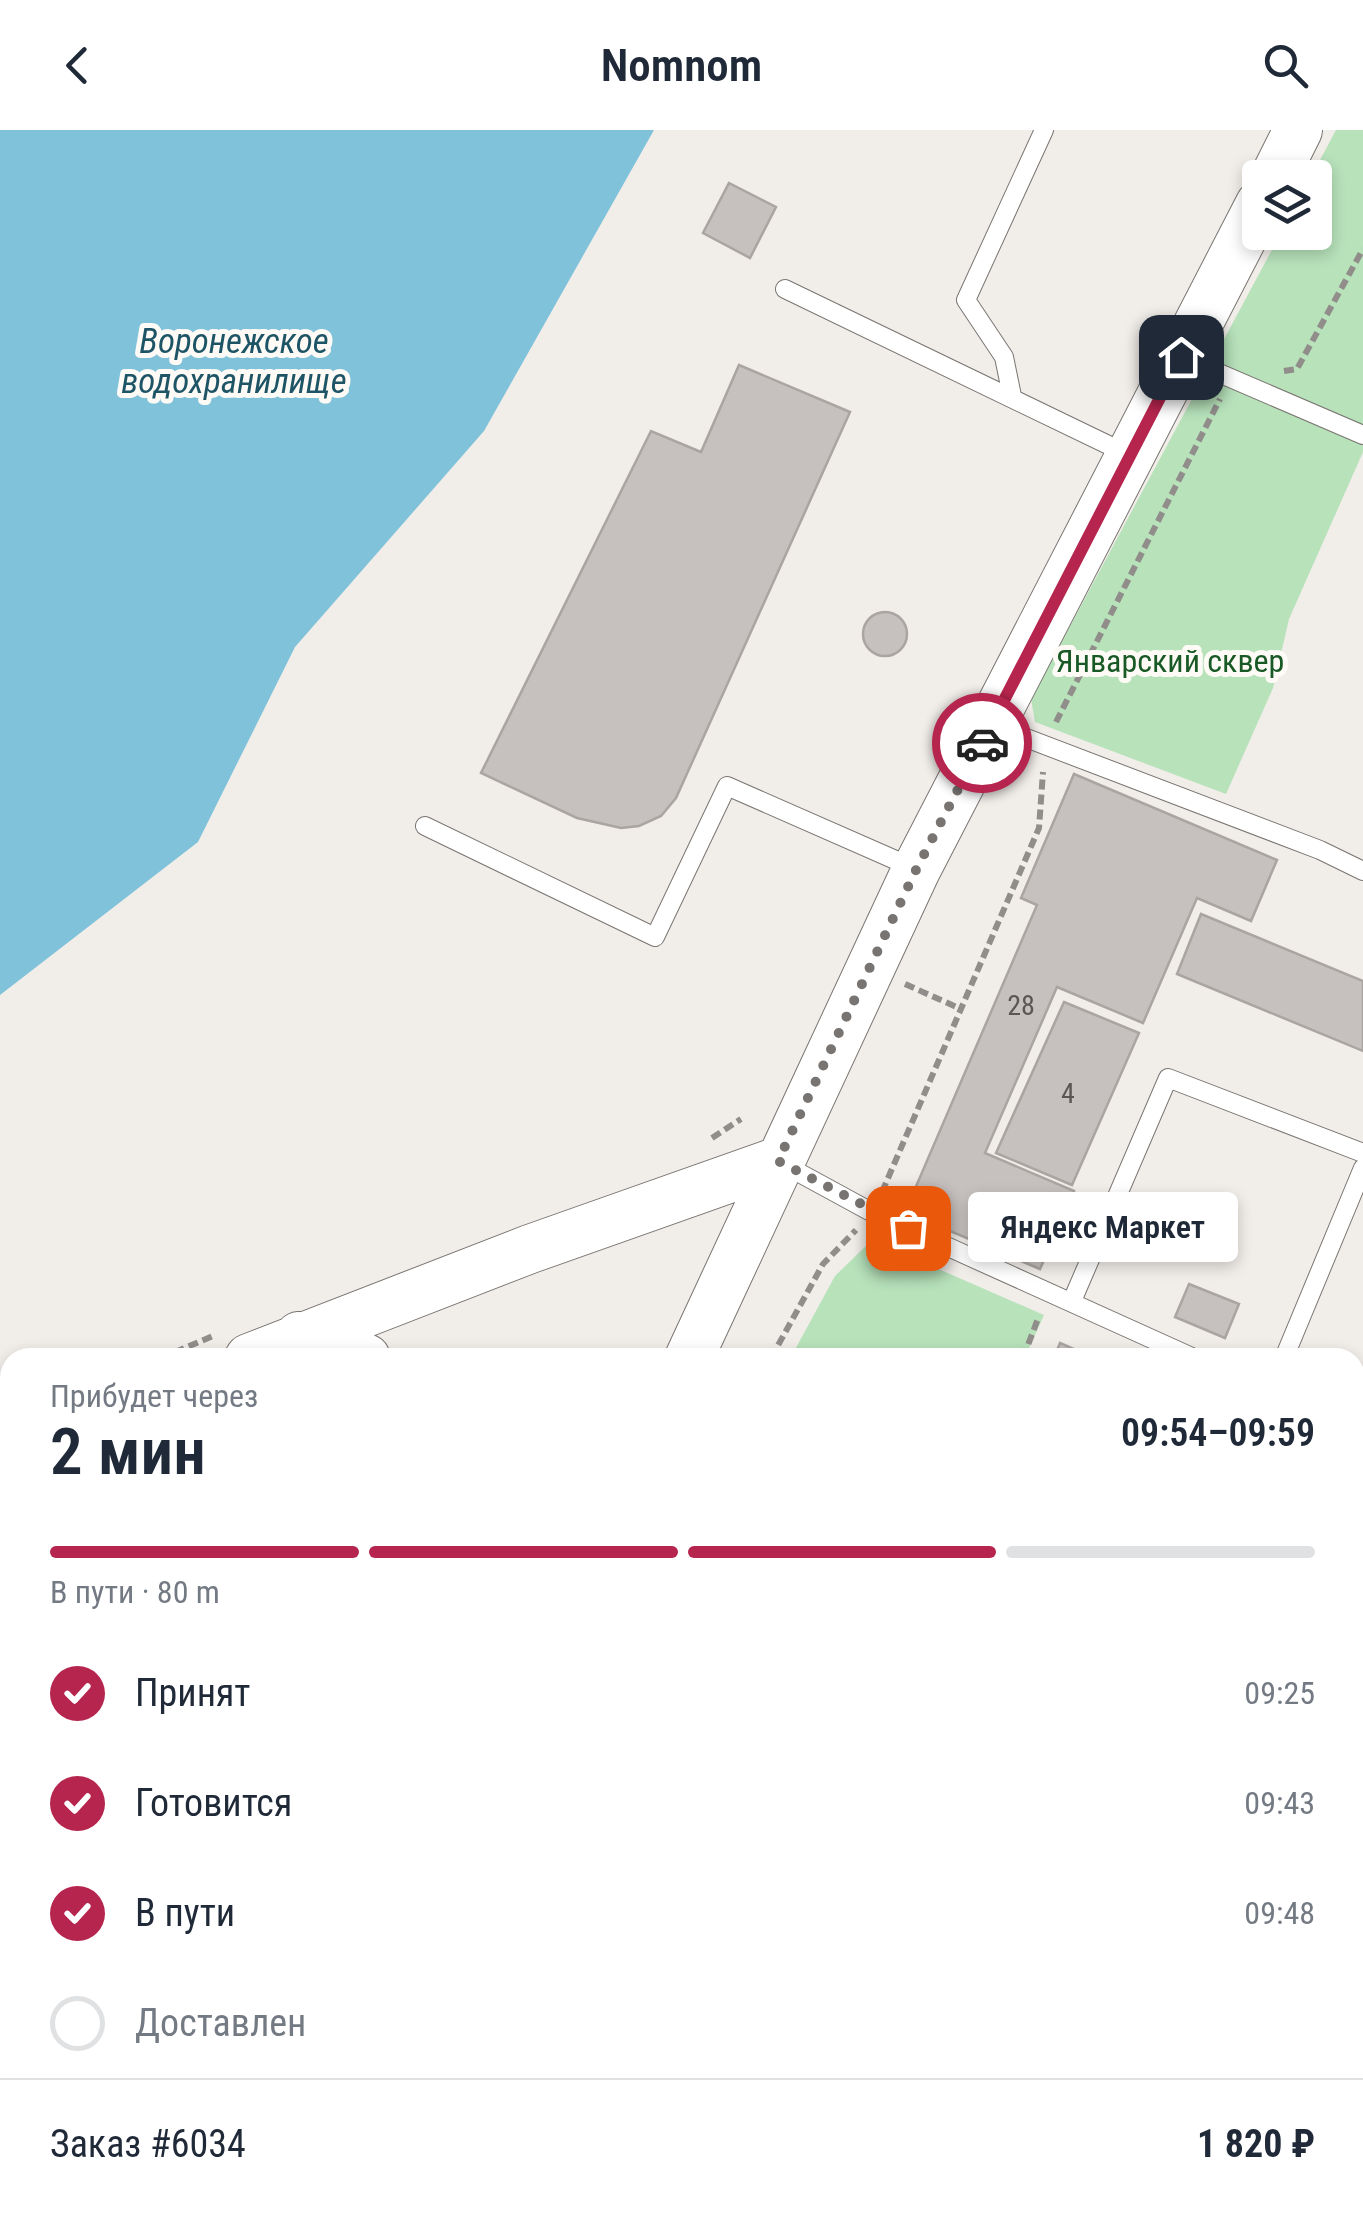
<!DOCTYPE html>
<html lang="ru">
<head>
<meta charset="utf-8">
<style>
  body { margin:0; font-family:"Roboto Condensed",sans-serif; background:#f6f6f7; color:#1f2937; height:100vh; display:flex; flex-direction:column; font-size:38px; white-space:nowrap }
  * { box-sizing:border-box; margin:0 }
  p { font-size:32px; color:#747a83 }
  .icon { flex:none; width:55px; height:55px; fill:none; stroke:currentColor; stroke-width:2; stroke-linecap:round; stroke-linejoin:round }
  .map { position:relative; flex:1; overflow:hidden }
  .side { position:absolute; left:0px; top:1218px; width:1365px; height:882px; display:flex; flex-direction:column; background:#fff; border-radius:30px 30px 0 0; box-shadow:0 5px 15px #0003 }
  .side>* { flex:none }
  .buttons { position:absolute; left:1242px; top:30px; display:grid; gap:20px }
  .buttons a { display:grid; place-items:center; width:90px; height:90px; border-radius:10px; background:#fff; box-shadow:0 5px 15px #0003; font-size:50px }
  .pin { position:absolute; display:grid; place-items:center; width:85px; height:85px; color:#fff; margin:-42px; border-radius:20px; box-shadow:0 5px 15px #0006 }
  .courier { position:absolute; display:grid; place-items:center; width:100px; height:100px; margin:-50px; border:8px solid #b6254d; border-radius:50%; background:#fff; color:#222; box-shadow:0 2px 12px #0007 }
  .bubble { position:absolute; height:70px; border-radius:10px; background:#fff; box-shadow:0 5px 15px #0003; font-size:32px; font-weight:600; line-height:70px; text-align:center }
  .headline em { font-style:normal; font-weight:600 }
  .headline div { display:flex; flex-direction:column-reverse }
  .headline { display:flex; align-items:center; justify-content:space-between; height:170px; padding:0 50px }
  h1 { font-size:65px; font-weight:600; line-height:75px }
  .bar { display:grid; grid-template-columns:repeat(4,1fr); gap:15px 10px; align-content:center; height:120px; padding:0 50px }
  .bar i { height:12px; border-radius:8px; background:#e0e1e3 }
  .bar .selected { background:#b6254d }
  .bar p { grid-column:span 4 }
  .line { display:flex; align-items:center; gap:25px; padding:0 50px; border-top:2px solid #e0e1e3 }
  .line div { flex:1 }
  ol { padding:0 50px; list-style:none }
  li { display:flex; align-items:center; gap:30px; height:110px }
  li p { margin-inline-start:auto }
  li .icon { padding:10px; border-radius:50%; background:#b6254d; color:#fff; stroke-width:4 }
  li:last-child { color:#747a83 }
  li i { width:55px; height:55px; border:5px solid #e0e1e3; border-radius:50% }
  header { display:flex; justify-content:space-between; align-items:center; height:130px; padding:0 50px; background:#fff; font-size:45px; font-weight:600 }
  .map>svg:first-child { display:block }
  .green { fill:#b7e2ba }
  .water { fill:#7fc2da }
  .building { fill:#c6c1be; stroke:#aaa5a2; stroke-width:2.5 }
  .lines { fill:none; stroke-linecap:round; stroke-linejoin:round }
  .lane-casing { stroke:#797571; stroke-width:20 }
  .secondary-casing { stroke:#797571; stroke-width:50 }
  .path { stroke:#908d8b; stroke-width:6; stroke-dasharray:10 5; stroke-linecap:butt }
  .lane { stroke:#fff; stroke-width:18 }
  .secondary { stroke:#fff; stroke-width:48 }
  .done { stroke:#777472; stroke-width:10; stroke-dasharray:0 18 }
  .route { stroke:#b6254d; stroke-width:12 }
  .labels { text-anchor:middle; stroke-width:10; stroke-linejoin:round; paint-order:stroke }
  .number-label { font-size:28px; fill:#595655 }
  .park-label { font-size:32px; fill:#185925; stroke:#fefaf6 }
  .water-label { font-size:35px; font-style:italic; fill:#1e5566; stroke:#fefaf6 }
</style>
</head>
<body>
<header><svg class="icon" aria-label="back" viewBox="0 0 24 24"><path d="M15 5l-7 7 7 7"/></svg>Nomnom<svg class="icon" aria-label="search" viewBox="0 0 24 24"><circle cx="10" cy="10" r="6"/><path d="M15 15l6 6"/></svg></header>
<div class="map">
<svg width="1363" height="2098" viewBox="0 0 1363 2098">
  <rect width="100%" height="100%" fill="#f1ede9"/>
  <path class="green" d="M 1336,0 L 1363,0 L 1363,322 L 1289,489 L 1273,558 L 1226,664 L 1035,592 L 1031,569 L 1281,103 L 1315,102 L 1315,48 L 1311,47 Z
    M 872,1110 L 1044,1185 L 1025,1227 L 791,1227 L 835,1146 Z
    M 1355,1662 L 1363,1665 L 1362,1831 L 1355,1828 Z
    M 1026,2090 L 1350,2090 L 1363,2098 L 1037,2098 Z"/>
  <path class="water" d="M 0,0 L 654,0 L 484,301 L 295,517 L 198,712 L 0,865 Z"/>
  <path class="building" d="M 729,53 L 776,77 L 750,128 L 703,103 Z
    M 739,235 L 850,282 L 676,668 L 661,686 L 639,696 L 621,698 L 577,688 L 481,643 L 651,301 L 701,322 Z
    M863 504a22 22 0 1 1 44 0a22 22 0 1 1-44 0Z
    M 1074,644 L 1277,730 L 1251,791 L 1197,768 L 1143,893 L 1057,857 L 985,1023 L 1074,1061 L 1040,1139 L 905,1082 L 1037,775 L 1021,768 Z
    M 1201,784 L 1363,851 L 1363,921 L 1177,844 Z
    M 1064,872 L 1139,903 L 1072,1055 L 996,1023 Z
    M 1189,1154 L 1239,1174 L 1225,1208 L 1175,1187 Z
    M 1060,1213 L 1094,1228 L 1054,1228 Z
    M 1355,1534 L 1363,1537 L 1363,1609 L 1355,1606 Z
    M 1355,1890 L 1363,1893 L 1363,1981 L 1355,1977 Z
    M 1355,1977 L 1363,1981 L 1363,2034 L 1355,2031 Z"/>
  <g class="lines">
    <g class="lane-casing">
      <path id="lane" d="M 785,159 L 1127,324
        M 1184,228 L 1363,305
        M 1012,266 L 1004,227 L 966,170 L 1044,0
        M 992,595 L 1320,720 L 1363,741
        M 425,696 L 655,807 L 727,656 L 916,739
        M 783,1034 L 873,1083 L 1194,1228
        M 1072,1171 L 1168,948 L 1363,1023
        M 1284,1228 L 1363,1038
        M 1355,1297 L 1363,1300
        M 1355,1502 L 1363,1506
        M 1355,1864 L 1363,1867
        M 983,2090 L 994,2098
        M 845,2098 L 847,2090"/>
    </g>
    <g class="secondary-casing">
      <path id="secondary" d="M 1274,48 L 1298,0
        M 299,1206 L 366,1228
        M 249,1228 L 530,1119 L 779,1031
        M 689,1228 L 916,740 L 1260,74
        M 0,1349 L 10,1343
        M 324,2090 L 325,2098
        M 0,2097 L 6,2098
        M 264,2098 L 283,2090"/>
    </g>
    <path class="path" d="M 1284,241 L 1297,239 L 1363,119
      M 1056,592 L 1220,269
      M 905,854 L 961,879
      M 712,1008 L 741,989
      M 882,1062 L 1039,698 L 1043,642
      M 161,1228 L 213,1206
      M 771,1228 L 823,1134 L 856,1100
      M 1023,1228 L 1039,1186
      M 0,2044 L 10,2048
      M 153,2090 L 180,2090
      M 910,2090 L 921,2098
      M 1157,2090 L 1167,2098"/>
    <use href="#lane" class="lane"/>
    <use href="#secondary" class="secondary"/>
  </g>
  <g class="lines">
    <path class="done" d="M 908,1098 L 778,1031 L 916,740 L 982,613"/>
    <path class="route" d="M 982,613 L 1181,227"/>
  </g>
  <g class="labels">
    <g class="number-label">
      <text x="1021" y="885">28</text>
      <text x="1068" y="973">4</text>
    </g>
    <g class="park-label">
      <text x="1170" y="542">Январский сквер</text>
    </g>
    <g class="water-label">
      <text x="234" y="223">Воронежское<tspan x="234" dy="40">водохранилище</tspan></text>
    </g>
  </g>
</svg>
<div class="buttons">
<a><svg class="icon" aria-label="layers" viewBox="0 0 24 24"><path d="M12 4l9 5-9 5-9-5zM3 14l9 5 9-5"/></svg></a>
</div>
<div class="pin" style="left:908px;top:1098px;background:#ea580c"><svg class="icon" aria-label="bag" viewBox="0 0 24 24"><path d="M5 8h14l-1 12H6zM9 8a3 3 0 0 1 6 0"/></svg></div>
<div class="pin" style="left:1181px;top:227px;background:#1f2937"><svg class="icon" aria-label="home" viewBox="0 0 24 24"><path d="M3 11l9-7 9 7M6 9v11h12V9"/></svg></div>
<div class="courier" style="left:982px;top:613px"><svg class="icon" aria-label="car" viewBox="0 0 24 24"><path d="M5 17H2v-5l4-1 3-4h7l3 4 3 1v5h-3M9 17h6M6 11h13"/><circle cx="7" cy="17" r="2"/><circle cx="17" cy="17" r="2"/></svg></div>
<div class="bubble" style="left:968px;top:1062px;width:270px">Яндекс Маркет</div>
<section class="side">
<div class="headline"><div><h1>2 мин</h1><p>Прибудет через</p></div><em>09:54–09:59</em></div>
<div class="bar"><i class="selected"></i><i class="selected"></i><i class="selected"></i><i></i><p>В пути · 80 m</p></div>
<ol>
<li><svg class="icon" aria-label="check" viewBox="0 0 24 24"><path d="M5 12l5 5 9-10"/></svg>Принят<p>09:25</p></li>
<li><svg class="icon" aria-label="check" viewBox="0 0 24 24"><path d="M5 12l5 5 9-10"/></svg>Готовится<p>09:43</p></li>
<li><svg class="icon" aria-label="check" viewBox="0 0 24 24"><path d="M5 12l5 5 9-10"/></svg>В пути<p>09:48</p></li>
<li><i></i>Доставлен</li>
</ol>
<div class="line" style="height:130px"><div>Заказ #6034</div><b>1 820 ₽</b></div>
</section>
</div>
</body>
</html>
